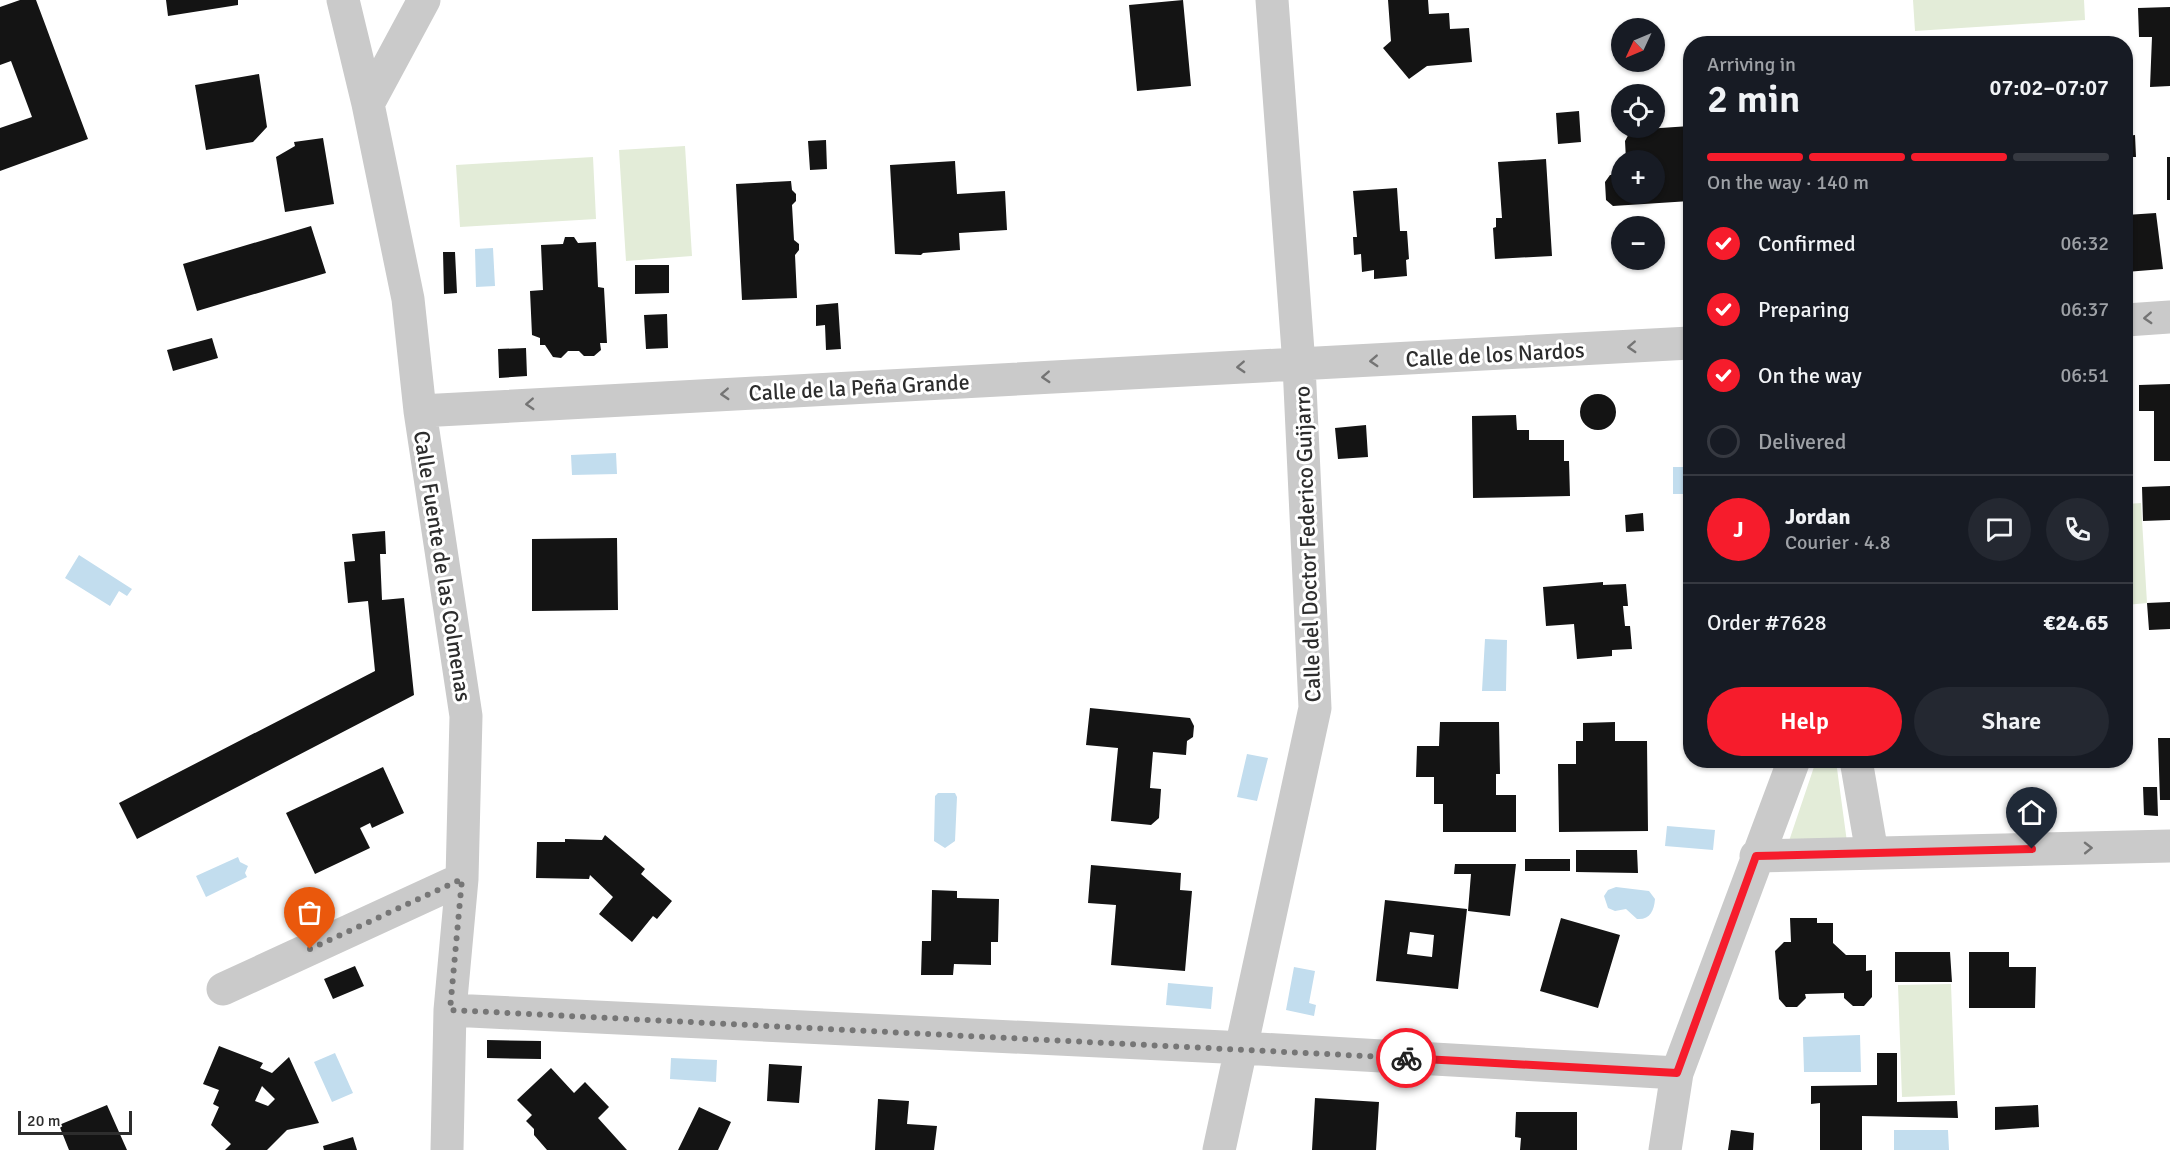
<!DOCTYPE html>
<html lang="en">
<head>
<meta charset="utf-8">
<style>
  body { margin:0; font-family:Signika,sans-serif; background:#242831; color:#f1f3f6; height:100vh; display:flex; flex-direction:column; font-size:22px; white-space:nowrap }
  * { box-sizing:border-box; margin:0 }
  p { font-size:20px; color:#9ea1a6 }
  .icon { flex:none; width:33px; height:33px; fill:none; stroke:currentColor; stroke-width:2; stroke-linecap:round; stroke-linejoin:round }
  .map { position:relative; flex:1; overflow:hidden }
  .sheet { position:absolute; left:1683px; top:36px; width:450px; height:732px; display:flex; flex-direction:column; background:#171b24; border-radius:24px; box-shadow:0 2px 4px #0004 }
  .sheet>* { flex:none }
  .needle { width:39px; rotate:226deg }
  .fabs { position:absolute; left:1611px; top:18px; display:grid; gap:12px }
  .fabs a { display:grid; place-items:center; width:54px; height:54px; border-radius:50%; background:#171b24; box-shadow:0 2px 4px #0004; font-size:30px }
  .scale { position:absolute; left:18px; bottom:15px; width:114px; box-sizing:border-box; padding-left:6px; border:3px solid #2d2d2d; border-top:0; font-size:16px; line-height:21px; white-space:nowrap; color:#2d2d2d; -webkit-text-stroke:4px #fff; paint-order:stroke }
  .pin { position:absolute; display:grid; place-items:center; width:51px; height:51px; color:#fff; margin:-62px -26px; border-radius:50% 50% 50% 0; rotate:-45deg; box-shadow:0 0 6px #0007 }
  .pin .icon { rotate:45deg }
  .courier { position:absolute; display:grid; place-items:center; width:60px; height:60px; margin:-30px; border:4px solid #f61c2c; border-radius:50%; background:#fff; color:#222; box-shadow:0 2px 8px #0007 }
  .headline em { font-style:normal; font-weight:600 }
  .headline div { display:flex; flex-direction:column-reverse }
  .headline { display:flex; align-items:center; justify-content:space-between; height:102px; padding:0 24px }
  h1 { font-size:39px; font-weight:600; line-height:45px }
  .bar { display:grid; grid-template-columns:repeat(4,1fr); gap:9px 6px; align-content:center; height:72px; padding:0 24px }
  .bar i { height:8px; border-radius:4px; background:#363941 }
  .bar .on { background:#f61c2c }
  .bar p { grid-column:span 4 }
  .line { display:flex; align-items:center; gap:15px; padding:0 24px; border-top:2px solid #363941 }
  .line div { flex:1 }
  .round { display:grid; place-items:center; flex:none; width:63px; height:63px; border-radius:32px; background:#242831 }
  ol { padding:0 24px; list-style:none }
  li { display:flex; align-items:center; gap:18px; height:66px }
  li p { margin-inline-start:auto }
  li .icon { padding:6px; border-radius:50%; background:#f61c2c; color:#fff; stroke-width:4 }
  li:last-child { color:#9ea1a6 }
  li i { width:33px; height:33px; border:3px solid #363941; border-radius:50% }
  .cta { display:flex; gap:12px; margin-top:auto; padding:12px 24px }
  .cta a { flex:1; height:69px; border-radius:36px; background:#f61c2c; color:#fff; font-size:24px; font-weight:600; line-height:69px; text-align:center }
  .cta a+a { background:#242831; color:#f1f3f6 }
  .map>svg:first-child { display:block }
  .green { fill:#e3ecd8 }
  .water { fill:#c2ddee }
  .building { fill:#141414; fill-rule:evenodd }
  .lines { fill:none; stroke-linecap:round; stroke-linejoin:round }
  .street { stroke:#cacaca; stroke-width:33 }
  .oneway { stroke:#747474 }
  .done { stroke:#767676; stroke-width:6; stroke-dasharray:0 10.8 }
  .route { stroke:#f61c2c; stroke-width:8 }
  .labels { text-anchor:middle; stroke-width:6; stroke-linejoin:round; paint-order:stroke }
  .street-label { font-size:22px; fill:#2d2d2d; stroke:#fff }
</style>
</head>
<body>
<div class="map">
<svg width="2170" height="1150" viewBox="0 0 2170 1150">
  <rect width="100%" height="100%" fill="#fff"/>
  <path class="green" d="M 1913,0 L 2084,0 L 2085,20 L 1915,31 Z
    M 685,146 L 692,256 L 626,261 L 619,150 Z
    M 593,157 L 596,219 L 460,227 L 456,165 Z
    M 2141,503 L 2147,603 L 2126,605 L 2126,504 Z
    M 1816,761 L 1836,761 L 1847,842 L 1789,841 Z
    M 1951,984 L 1955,1095 L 1902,1097 L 1898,985 Z"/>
  <path class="water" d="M 493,248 L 495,286 L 476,287 L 475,249 Z
    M 616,453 L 617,474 L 572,475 L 571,455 Z
    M 1673,467 L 1690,467 L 1690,494 L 1673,494 Z
    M 79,555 L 132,589 L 127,596 L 119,591 L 110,606 L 65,578 Z
    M 1485,639 L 1507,640 L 1506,691 L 1482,691 Z
    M 1247,754 L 1268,758 L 1257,801 L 1237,797 Z
    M 938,793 L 955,793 L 957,797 L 955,841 L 945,848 L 934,841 L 935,796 Z
    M 1667,826 L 1715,830 L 1713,850 L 1665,846 Z
    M 238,857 L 240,862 L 248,866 L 245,873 L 247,877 L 206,897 L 196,876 Z
    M 1616,887 L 1649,891 L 1655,899 C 1654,911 1650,920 1637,919 L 1626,909 L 1615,911 L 1608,908 L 1604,896 L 1608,890 Z
    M 1294,967 L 1315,971 L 1309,1003 L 1316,1005 L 1314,1016 L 1286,1010 Z
    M 1168,983 L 1213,987 L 1211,1009 L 1166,1005 Z
    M 1860,1035 L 1861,1072 L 1804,1072 L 1803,1037 Z
    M 335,1053 L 353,1093 L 332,1102 L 314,1062 Z
    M 671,1058 L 717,1060 L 716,1082 L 670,1079 Z
    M 1894,1130 L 1948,1130 L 1949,1150 L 1894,1150 Z"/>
  <path class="building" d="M 20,0 L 36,0 L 88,139 L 0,171 L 0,128 L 32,117 L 11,61 L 0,65 L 0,7 Z
    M 166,0 L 238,0 L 238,5 L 168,16 Z
    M 1183,0 L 1191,86 L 1137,91 L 1129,5 Z
    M 1388,0 L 1428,0 L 1429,14 L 1449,13 L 1450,29 L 1469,28 L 1472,62 L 1427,66 L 1409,79 L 1383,48 L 1391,41 Z
    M 2170,7 L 2170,86 L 2150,87 L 2152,37 L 2139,37 L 2138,8 Z
    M 259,74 L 267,127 L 253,142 L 206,150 L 195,85 Z
    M 1579,111 L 1581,142 L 1558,144 L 1556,113 Z
    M 1690,126 L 1690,201 L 1613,206 L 1606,200 L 1605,182 L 1610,175 L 1622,174 L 1622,194 L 1654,194 L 1654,160 L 1626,160 L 1625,141 L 1631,130 Z
    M 2135,135 L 2136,157 L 2126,157 L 2126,136 Z
    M 323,138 L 334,204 L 285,212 L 276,157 L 295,146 L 294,142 Z
    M 826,140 L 827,169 L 810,170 L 808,141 Z
    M 2167,157 L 2170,157 L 2170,200 L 2167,200 Z
    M 1546,159 L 1552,256 L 1495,259 L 1493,228 L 1496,227 L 1496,218 L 1502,218 L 1498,162 Z
    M 955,161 L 957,194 L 1005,191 L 1007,230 L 959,233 L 960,250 L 923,253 L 921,255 L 895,254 L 890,165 Z
    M 791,181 L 792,190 L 796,194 L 796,201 L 792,205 L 794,240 L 799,244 L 799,250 L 795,255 L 797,298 L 742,300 L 736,184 Z
    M 1397,188 L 1400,231 L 1407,231 L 1409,259 L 1406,260 L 1407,276 L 1374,279 L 1374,270 L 1362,272 L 1361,254 L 1354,255 L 1353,237 L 1357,237 L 1353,191 Z
    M 2156,213 L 2163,269 L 2126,272 L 2126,215 Z
    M 311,226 L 326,273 L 197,311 L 183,264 Z
    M 565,237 L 574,237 L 578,243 L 596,242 L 598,287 L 604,288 L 607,343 L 600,343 L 601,350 L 594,356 L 584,356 L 579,351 L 568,351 L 561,358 L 553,357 L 545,345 L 540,345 L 540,338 L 532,335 L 530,291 L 543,290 L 541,245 L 563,244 Z
    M 443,252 L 455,252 L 457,293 L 444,294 Z
    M 635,265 L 669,265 L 669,293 L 635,294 Z
    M 838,303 L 841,349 L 826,350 L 825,325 L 816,326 L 816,305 Z
    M 667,314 L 668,348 L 646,349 L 644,315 Z
    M 212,338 L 218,358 L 173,371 L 167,350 Z
    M 526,348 L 527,376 L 499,378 L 498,349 Z
    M 2170,384 L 2170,461 L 2154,461 L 2154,411 L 2139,411 L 2139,385 Z
    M1580 412a18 18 0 1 1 36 0a18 18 0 1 1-36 0Z
    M 1516,415 L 1517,430 L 1529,430 L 1529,440 L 1564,440 L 1564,461 L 1569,461 L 1570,496 L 1473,498 L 1472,416 Z
    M 1366,425 L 1368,457 L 1338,459 L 1335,428 Z
    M 2170,486 L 2170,520 L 2143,521 L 2142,487 Z
    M 1643,513 L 1644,531 L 1626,532 L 1625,515 Z
    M 385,531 L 386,554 L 380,554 L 382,600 L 404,598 L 414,695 L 137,839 L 119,803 L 375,671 L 368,601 L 348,603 L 344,562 L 355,561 L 352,534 Z
    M 617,538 L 618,610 L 532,611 L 532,539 Z
    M 1603,582 L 1603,585 L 1626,584 L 1628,606 L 1623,606 L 1625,626 L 1630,626 L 1632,649 L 1612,650 L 1612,656 L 1577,659 L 1574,624 L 1546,626 L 1543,587 Z
    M 2170,602 L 2170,629 L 2149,630 L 2147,603 Z
    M 1090,708 L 1190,718 L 1194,726 L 1193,737 L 1187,741 L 1186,755 L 1153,752 L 1150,788 L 1161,789 L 1159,818 L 1151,825 L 1111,821 L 1118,748 L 1086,745 Z
    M 1440,722 L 1499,722 L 1500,774 L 1496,774 L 1496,795 L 1516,795 L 1516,832 L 1443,832 L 1443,804 L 1434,804 L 1434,777 L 1416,777 L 1417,746 L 1439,746 Z
    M 1615,722 L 1615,741 L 1647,741 L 1648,831 L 1559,832 L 1558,764 L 1576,764 L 1576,741 L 1583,741 L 1583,723 Z
    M 2158,738 L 2170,738 L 2170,800 L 2160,800 Z
    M 383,767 L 404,813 L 372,828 L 370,823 L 360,828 L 370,848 L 315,874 L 286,813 Z
    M 2143,787 L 2157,787 L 2158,816 L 2144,815 Z
    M 605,835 L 645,869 L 641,874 L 672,901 L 657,919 L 653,916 L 632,942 L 599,914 L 613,897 L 590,875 L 589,879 L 536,878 L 537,842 L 565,842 L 565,839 L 602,840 Z
    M 1576,850 L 1637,850 L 1638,873 L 1576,872 Z
    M 1525,859 L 1570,859 L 1570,871 L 1525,871 Z
    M 1455,864 L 1516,864 L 1510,916 L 1468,911 L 1471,874 L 1454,874 Z
    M 1091,865 L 1181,873 L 1180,890 L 1192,891 L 1185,971 L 1111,965 L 1116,905 L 1088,903 Z
    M 932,890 L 957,891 L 957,898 L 999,899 L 998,942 L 991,942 L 991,965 L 954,964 L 953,975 L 921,975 L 922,941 L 931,941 Z
    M 1385,900 L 1467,909 L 1458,989 L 1376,981 ZM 1410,932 L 1434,935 L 1432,957 L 1407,954 Z
    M 1561,918 L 1620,935 L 1598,1008 L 1540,991 Z
    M 1790,918 L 1817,918 L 1817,923 L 1833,923 L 1833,943 L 1846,955 L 1866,955 L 1866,971 L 1872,970 L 1872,997 L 1864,1006 L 1853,1006 L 1844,998 L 1844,993 L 1805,994 L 1806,998 L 1797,1007 L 1786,1007 L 1779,999 L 1775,951 L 1784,942 L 1791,942 Z
    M 1895,952 L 1950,952 L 1952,982 L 1895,982 Z
    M 1969,952 L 2009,952 L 2009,967 L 2036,967 L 2035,1008 L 1969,1008 Z
    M 355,966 L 364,986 L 333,999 L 324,979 Z
    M 487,1040 L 541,1041 L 541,1059 L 487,1058 Z
    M 219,1046 L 263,1063 L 260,1068 L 272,1073 L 289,1057 L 319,1123 L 287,1130 L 267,1150 L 225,1150 L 231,1144 L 211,1125 L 219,1107 L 213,1104 L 219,1090 L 203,1084 ZM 262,1086 L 275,1099 L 268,1106 L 255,1101 Z
    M 1877,1053 L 1897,1053 L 1897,1102 L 1957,1101 L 1958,1118 L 1862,1116 L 1862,1150 L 1820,1150 L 1820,1103 L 1811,1104 L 1811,1086 L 1877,1085 Z
    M 769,1064 L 802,1066 L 799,1103 L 767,1101 Z
    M 551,1068 L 574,1093 L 585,1082 L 609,1107 L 598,1118 L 627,1150 L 547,1150 L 534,1135 L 534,1129 L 526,1121 L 532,1115 L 517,1100 Z
    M 1315,1098 L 1379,1102 L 1376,1150 L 1312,1150 Z
    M 878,1099 L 909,1101 L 907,1124 L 937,1126 L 934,1150 L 875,1150 Z
    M 107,1105 L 127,1150 L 69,1150 L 59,1125 Z
    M 2038,1105 L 2039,1127 L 1995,1130 L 1995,1107 Z
    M 699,1107 L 731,1122 L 718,1150 L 678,1150 Z
    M 1516,1112 L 1577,1112 L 1577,1150 L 1520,1150 L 1521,1138 L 1515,1137 Z
    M 1731,1130 L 1754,1133 L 1753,1150 L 1728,1150 Z
    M 353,1137 L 357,1150 L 324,1150 L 323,1146 Z"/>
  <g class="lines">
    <path class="street" d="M 343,0 L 368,104 L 408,299 L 420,411 L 466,716 L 462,879 L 450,1010 L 447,1150
      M 368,104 L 424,0
      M 2126,320 L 2170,317
      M 420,411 L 1690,343
      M 1856,760 L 1872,853
      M 1756,856 L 2170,846
      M 223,989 L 462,879
      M 450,1010 L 1224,1047 L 1677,1073
      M 1219,1150 L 1315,708 L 1299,365 L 1272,0
      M 1665,1150 L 1677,1073 L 1794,760"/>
  </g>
  <defs><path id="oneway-chevron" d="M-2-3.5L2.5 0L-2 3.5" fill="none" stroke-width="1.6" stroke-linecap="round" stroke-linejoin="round" transform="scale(1.5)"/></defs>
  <g class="oneway">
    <use href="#oneway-chevron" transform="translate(2148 318) rotate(177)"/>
    <use href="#oneway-chevron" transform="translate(1632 347) rotate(177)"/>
    <use href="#oneway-chevron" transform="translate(1374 361) rotate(177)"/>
    <use href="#oneway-chevron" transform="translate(1241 367) rotate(177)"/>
    <use href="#oneway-chevron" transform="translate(1046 377) rotate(177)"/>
    <use href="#oneway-chevron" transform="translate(725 394) rotate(177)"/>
    <use href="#oneway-chevron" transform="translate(530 404) rotate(177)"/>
    <use href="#oneway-chevron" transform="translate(2088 848) rotate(-1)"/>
  </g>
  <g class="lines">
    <path class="done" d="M 310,949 L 462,879 L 450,1010 L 1406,1058"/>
    <path class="route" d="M 1406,1058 L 1677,1073 L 1756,856 L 2032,849"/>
  </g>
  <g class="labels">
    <g class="street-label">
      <text transform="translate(1495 354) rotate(-3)" y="8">Calle de los Nardos</text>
      <text transform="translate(859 387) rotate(-3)" y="8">Calle de la Peña Grande</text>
      <text transform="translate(1307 544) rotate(-92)" y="8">Calle del Doctor Federico Guijarro</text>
      <text transform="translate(443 566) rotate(81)" y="8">Calle Fuente de las Colmenas</text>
    </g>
  </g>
</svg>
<div class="fabs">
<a><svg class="needle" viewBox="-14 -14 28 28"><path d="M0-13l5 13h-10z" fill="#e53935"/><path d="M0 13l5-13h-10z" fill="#9ea1a6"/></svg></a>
<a><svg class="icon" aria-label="locate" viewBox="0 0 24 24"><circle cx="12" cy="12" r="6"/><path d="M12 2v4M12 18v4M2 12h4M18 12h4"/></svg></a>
<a>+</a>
<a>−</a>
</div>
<div class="scale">20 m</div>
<div class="pin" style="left:310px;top:949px;background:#ea580c"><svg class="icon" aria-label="bag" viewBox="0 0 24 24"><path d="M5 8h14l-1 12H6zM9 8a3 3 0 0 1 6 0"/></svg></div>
<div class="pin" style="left:2032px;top:849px;background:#1f2937"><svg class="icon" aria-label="home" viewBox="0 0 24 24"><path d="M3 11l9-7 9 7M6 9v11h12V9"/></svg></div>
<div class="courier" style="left:1406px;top:1058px"><svg class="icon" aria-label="bike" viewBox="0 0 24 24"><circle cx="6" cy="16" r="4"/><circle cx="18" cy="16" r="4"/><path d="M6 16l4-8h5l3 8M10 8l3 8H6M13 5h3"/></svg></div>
<section class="sheet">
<div class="headline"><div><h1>2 min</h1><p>Arriving in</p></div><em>07:02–07:07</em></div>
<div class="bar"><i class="on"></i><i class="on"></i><i class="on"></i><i></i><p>On the way · 140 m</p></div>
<ol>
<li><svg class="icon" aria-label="check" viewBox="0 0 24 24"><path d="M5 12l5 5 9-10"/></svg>Confirmed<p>06:32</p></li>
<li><svg class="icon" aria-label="check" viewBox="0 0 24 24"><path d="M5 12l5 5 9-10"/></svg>Preparing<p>06:37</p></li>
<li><svg class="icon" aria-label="check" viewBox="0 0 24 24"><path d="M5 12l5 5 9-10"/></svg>On the way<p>06:51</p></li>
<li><i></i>Delivered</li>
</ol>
<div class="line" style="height:108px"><b class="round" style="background:#f61c2c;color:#fff">J</b><div><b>Jordan</b><p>Courier · 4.8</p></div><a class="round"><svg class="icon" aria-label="chat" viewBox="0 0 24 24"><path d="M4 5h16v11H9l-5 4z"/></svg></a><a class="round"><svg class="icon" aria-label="phone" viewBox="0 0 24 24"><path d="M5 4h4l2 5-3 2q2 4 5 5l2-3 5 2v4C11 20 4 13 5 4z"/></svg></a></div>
<div class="line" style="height:78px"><div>Order #7628</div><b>€24.65</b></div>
<div class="cta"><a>Help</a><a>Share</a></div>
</section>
</div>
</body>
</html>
